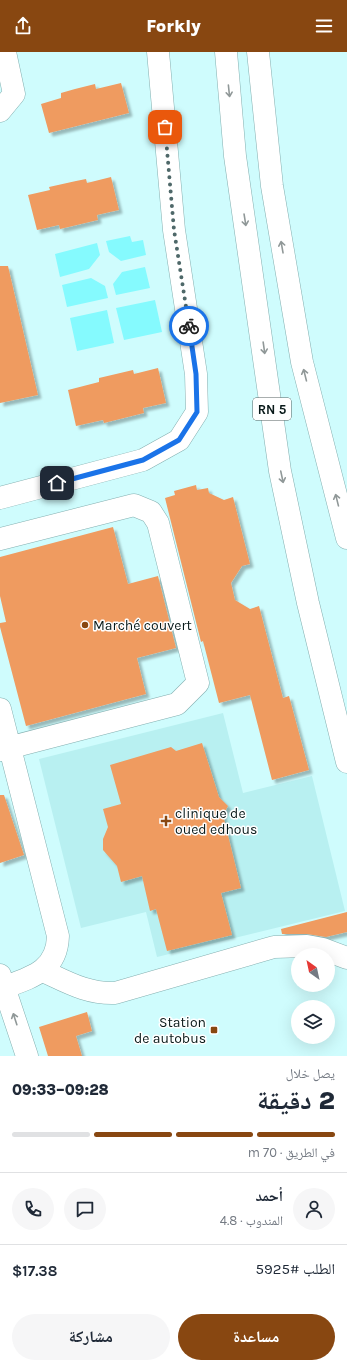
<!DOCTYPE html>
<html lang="ar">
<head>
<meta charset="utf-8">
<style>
  body { margin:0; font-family:Karla,"Noto Naskh Arabic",sans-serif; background:#f6f6f7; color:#1f2937; direction:rtl; height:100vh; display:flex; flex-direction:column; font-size:15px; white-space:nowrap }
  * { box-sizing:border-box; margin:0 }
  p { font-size:13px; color:#747a83 }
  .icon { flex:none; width:22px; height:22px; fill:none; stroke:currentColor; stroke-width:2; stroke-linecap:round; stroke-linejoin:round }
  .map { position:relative; height:1004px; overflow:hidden; direction:ltr }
  .details { display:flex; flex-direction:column; background:#fff; flex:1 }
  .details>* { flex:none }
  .needle { width:26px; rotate:327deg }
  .controls { position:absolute; left:291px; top:896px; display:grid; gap:8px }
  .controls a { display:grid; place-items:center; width:44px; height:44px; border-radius:50%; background:#fff; box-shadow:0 4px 16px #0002; font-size:20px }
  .pin { position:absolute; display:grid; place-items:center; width:34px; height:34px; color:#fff; margin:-17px; border-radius:8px; box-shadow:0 2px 6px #0006 }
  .courier { position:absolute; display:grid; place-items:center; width:40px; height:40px; margin:-20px; border:3px solid #1a73e8; border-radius:50%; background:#fff; color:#222; box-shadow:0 1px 5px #0007 }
  .headline em { font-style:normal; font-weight:800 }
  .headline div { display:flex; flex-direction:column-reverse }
  .headline { display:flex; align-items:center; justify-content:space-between; height:68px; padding:0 12px }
  h1 { font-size:26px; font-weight:800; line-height:30px }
  .bar { display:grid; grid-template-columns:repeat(4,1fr); gap:6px 4px; align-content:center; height:48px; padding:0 12px }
  .bar i { height:5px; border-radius:3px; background:#e0e1e3 }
  .bar .active { background:#884711 }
  .bar p { grid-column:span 4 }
  .line { display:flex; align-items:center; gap:10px; padding:0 12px; border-top:1px solid #e0e1e3 }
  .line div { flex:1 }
  .round { display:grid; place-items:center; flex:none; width:42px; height:42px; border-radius:21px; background:#f6f6f7 }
  .primary-button { display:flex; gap:8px; margin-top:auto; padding:8px 12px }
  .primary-button a { flex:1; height:46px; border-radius:24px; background:#884711; color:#fff; font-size:16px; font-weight:800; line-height:46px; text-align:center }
  .primary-button a+a { background:#f6f6f7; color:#1f2937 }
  header { display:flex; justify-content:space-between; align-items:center; height:52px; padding:0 12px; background:#884711; color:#fff; font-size:18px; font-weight:800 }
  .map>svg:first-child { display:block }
  .built { fill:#b8f0f1 }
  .green { fill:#85fafe }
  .building { fill:#ef9b60; filter:url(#shadow) }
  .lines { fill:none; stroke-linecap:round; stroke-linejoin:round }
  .minor-casing { stroke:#84afb0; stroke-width:23 }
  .major-casing { stroke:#84afb0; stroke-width:23 }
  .minor { stroke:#fff; stroke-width:22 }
  .major { stroke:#fff; stroke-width:22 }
  .oneway { stroke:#909898 }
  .done { stroke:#4e6869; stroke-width:4; stroke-dasharray:0 7.2 }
  .route { stroke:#1a73e8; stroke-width:5 }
  .poi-dot { fill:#884711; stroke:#fff; stroke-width:1.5 }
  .labels { text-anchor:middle; stroke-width:3; stroke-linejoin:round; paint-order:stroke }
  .shield { fill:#fff; stroke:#525e5e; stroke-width:1 }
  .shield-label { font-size:13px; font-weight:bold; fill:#081919 }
  .poi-label { font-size:14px; fill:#081919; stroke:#fff; text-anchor:start }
</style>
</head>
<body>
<header><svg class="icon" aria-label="menu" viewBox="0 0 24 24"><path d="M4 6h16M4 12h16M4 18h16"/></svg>Forkly<svg class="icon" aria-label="share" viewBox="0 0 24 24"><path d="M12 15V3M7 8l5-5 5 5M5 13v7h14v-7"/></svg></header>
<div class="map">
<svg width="347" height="1004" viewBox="0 0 347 1004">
  <defs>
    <filter id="shadow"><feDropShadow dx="3.5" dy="3.5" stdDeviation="1" flood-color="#0004"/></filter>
  </defs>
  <rect width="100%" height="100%" fill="#cffcfd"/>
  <path class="built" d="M 223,661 L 243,741 L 312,724 L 345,859 L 157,905 L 146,860 L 81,876 L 39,707 Z"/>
  <path class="green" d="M 130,184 L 132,190 L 143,188 L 146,203 L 121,209 L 109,200 L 106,189 Z
    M 97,191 L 100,203 L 89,217 L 60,225 L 55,202 Z
    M 145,215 L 150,236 L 116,243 L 113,232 L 122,220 Z
    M 91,226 L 105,234 L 108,246 L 67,255 L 62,233 Z
    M 155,248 L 162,280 L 124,288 L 116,256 Z
    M 107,258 L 114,291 L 77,299 L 70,266 Z"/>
  <path class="building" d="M 121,31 L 129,61 L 49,81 L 41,52 L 61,46 L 61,41 L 75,37 L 95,32 L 96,37 Z
    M 111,125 L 119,158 L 97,163 L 98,168 L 60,177 L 59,173 L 37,178 L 28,143 L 50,138 L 49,135 L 76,129 L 86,127 L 87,131 Z
    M 0,214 L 8,214 L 38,343 L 0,351 Z
    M 158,316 L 166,351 L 143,356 L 144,361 L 104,371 L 103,368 L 76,374 L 68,338 L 99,330 L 99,326 L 133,318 L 134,322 Z
    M 196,433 L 197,438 L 208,436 L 209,441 L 224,448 L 233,445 L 250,512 L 242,514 L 231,531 L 235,548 L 250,557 L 259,554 L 283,646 L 289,644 L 309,718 L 272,728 L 250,643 L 219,651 L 203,589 L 201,590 L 165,446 L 175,443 L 174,439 Z
    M 113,475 L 128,532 L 158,524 L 176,596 L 137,606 L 146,642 L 26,674 L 0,575 L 0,571 L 6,570 L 0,544 L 0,505 Z
    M 202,691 L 219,745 L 228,754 L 223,763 L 241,836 L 221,841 L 232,883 L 167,899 L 156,857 L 150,859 L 142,824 L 121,830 L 117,814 L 103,798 L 103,787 L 108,775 L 103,757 L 121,752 L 110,713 L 171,695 L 176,699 Z
    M 0,743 L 4,743 L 24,803 L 0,811 Z
    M 347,860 L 347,880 L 326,885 L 307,882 L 282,882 L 281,877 Z
    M 87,960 L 92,979 L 76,984 L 82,1004 L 48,1004 L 39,975 Z"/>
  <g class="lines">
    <g class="minor-casing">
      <path id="minor" d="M 0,59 L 14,42 L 5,0
        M 0,446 L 143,408 L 179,388 L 197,360 L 196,322 L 174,178 L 158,0
        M 0,487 L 134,453 L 151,460 L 158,471 L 198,631 L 177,652 L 0,698
        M 0,657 L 58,884 C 57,918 33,925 5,935
        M 43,919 C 67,930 87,942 115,941 L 274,895 L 307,894 L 323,897 L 347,906
        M 0,923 L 27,1004"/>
    </g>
    <g class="major-casing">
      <path id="major" d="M 226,0 L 235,104 L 280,419 L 308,551 L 347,710
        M 258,0 L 272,134 L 302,310 L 347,486"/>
    </g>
    <use href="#minor" class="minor"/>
    <use href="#major" class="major"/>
  </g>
  <defs><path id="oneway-shaft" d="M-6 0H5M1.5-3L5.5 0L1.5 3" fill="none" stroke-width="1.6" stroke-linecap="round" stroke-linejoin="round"/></defs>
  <g class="oneway">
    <use href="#oneway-shaft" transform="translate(229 39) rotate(84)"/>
    <use href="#oneway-shaft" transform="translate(245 168) rotate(81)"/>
    <use href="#oneway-shaft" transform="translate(282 195) rotate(-100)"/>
    <use href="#oneway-shaft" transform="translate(264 296) rotate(82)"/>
    <use href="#oneway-shaft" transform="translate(305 323) rotate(-104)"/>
    <use href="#oneway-shaft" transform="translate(282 425) rotate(78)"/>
    <use href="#oneway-shaft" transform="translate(337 448) rotate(-104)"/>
    <use href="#oneway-shaft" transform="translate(15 967) rotate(-108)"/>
  </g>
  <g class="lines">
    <path class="done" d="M 165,75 L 174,178 L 189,274"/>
    <path class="route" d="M 57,431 L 143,408 L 179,388 L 197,360 L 196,322 L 189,274"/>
  </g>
  <g class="poi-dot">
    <circle cx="85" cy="573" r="4"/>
    <path d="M164 763h4v4h4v4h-4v4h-4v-4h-4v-4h4z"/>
    <rect x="210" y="974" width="8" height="8" rx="2"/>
  </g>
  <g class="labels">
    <rect class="shield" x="253" y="346" width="38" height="22" rx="3"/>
    <g class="shield-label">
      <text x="272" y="362">RN 5</text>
    </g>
    <g class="poi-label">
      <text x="93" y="578">Marché couvert</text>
      <text x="175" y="766">clinique de<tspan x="175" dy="16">oued edhous</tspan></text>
      <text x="206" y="975" text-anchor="end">Station<tspan x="206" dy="16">de autobus</tspan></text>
    </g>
  </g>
</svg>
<div class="controls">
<a><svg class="needle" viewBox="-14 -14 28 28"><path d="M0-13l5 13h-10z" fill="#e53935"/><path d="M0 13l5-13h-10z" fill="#747a83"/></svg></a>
<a><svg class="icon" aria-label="layers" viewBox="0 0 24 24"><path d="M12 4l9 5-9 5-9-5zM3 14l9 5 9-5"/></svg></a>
</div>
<div class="pin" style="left:165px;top:75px;background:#ea580c"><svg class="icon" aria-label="bag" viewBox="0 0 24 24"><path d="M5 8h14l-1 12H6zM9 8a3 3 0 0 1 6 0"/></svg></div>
<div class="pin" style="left:57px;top:431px;background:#1f2937"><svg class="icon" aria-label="home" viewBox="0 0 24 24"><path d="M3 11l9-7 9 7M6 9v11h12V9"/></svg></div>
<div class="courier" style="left:189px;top:274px"><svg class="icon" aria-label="bike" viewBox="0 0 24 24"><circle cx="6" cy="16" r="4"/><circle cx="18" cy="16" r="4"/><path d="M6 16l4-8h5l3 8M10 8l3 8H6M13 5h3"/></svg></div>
</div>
<section class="details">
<div class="headline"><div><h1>2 دقيقة</h1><p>يصل خلال</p></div><em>09:28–09:33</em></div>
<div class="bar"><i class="active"></i><i class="active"></i><i class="active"></i><i></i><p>في الطريق · 70 m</p></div>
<div class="line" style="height:72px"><a class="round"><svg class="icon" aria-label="person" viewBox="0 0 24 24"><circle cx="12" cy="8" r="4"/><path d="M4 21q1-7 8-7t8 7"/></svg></a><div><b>أحمد</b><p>المندوب · 4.8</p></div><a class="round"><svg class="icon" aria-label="chat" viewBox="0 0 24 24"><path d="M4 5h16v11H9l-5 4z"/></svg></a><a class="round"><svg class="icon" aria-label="phone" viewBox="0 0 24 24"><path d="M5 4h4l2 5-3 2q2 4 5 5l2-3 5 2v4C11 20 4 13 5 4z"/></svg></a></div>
<div class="line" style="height:52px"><div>الطلب #5925</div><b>$17.38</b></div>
<div class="primary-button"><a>مساعدة</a><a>مشاركة</a></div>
</section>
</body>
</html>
